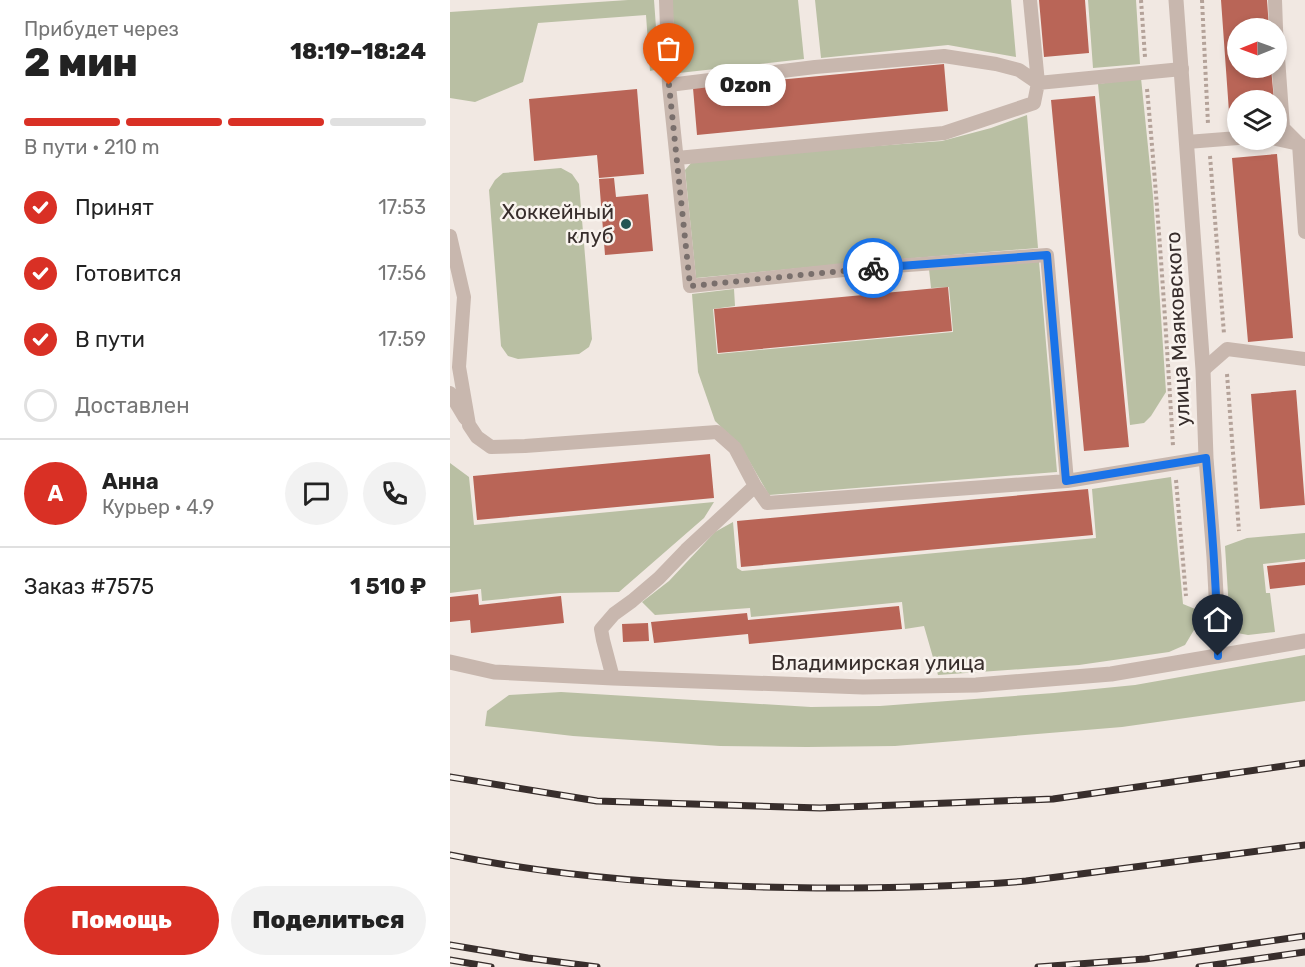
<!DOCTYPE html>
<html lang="ru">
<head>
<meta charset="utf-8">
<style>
  body { margin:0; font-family:Rubik,sans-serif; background:#f2f2f2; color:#222; height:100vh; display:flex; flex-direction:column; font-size:22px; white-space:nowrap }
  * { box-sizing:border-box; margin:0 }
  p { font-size:20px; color:#767676 }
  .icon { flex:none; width:33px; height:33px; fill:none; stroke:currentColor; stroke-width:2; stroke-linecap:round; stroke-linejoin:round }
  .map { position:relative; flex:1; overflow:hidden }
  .drawer { display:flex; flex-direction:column; background:#fff; width:450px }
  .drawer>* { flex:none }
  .needle { width:39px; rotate:269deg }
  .buttons { position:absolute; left:777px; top:18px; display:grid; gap:12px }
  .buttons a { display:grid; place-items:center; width:60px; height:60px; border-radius:50%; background:#fff; box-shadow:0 3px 9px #0003; font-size:30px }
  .pin { position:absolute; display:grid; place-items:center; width:51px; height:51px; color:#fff; margin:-62px -26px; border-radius:50% 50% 50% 0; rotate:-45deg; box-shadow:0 0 6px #0007 }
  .pin .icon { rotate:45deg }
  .courier { position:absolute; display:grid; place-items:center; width:60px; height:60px; margin:-30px; border:4px solid #1a73e8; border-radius:50%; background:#fff; color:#222; box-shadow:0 2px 8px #0007 }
  .bubble { position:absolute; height:42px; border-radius:21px; background:#fff; box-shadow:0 3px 9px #0003; font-size:20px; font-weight:800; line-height:42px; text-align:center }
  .summary em { font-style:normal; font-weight:800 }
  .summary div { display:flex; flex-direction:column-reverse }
  .summary { display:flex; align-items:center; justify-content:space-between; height:102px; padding:0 24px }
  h1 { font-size:39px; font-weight:800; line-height:45px }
  .bar { display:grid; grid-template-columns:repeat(4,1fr); gap:9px 6px; align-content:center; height:72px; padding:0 24px }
  .bar i { height:8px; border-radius:4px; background:#e0e0e0 }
  .bar .on { background:#d93025 }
  .bar p { grid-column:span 4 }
  .line { display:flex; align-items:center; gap:15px; padding:0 24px; border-top:2px solid #e0e0e0 }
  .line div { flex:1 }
  .round { display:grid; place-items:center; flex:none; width:63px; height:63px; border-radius:32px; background:#f2f2f2 }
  ol { padding:0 24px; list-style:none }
  li { display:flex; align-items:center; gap:18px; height:66px }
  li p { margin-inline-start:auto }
  li .icon { padding:6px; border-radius:50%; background:#d93025; color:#fff; stroke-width:4 }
  li:last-child { color:#767676 }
  li i { width:33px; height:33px; border:3px solid #e0e0e0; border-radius:50% }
  .cta { display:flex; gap:12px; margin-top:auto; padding:12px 24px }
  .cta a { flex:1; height:69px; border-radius:36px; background:#d93025; color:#fff; font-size:24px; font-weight:800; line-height:69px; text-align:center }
  .cta a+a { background:#f2f2f2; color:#222 }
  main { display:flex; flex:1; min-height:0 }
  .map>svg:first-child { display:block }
  .green { fill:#b9bfa3 }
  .building { fill:#b96557 }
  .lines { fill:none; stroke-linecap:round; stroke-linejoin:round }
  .path { stroke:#b4a299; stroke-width:4; stroke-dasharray:3 3; stroke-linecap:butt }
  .lane { stroke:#c8b7ae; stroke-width:14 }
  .street { stroke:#c8b7ae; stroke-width:15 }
  .rail-casing { stroke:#382e2c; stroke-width:7 }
  .rail { stroke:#f9f3ee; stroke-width:4.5; stroke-dasharray:14; stroke-linecap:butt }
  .done { stroke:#796f6c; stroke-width:6; stroke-dasharray:0 10.8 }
  .route { stroke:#1a73e8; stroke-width:8 }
  .poi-dot { fill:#255553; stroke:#f9f3ee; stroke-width:2 }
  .labels { text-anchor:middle; stroke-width:5; stroke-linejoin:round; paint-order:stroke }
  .poi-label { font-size:21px; fill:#382e2c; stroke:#f9f3ee; text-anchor:end }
  .street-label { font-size:21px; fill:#382e2c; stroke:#f9f3ee }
</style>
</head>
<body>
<main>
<section class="drawer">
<div class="summary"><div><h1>2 мин</h1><p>Прибудет через</p></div><em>18:19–18:24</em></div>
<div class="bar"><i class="on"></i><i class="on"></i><i class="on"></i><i></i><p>В пути · 210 m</p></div>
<ol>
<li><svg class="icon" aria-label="check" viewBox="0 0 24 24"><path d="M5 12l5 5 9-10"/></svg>Принят<p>17:53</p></li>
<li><svg class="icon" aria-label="check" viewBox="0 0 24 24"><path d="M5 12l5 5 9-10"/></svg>Готовится<p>17:56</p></li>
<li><svg class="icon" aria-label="check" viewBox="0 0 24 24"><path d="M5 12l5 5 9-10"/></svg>В пути<p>17:59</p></li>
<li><i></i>Доставлен</li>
</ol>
<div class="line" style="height:108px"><b class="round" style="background:#d93025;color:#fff">А</b><div><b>Анна</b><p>Курьер · 4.9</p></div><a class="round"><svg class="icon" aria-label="chat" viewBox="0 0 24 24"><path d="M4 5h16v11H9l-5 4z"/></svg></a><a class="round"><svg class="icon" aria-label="phone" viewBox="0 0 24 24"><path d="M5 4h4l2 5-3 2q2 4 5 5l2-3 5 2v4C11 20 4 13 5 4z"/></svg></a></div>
<div class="line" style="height:78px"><div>Заказ #7575</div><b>1 510 ₽</b></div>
<div class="cta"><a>Помощь</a><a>Поделиться</a></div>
</section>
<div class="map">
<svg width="855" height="967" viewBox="0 0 855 967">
  <rect width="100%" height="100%" fill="#f1e8e2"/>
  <path class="green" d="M 178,0 L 204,0 L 209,69 L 200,71 L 196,15 L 88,23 L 73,82 L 25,102 L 0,98 L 0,12 Z
    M 221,0 L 348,0 L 354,59 L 229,73 Z
    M 365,0 L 561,0 L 566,57 L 498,45 L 371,58 Z
    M 638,0 L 686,0 L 690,64 L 643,68 Z
    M 691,78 L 703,196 L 716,392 L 701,416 L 694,423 L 680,425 L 648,84 Z
    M 577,115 L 588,248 L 403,263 L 246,278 L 235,170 L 242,162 L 320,154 L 492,141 L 541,128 Z
    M 111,168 L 122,174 L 129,184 L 142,339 L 139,347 L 129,354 L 68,359 L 58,356 L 51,346 L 39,190 L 45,180 L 53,173 Z
    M 589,261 L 607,472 L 319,495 L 290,445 L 265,421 L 248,372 L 242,294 L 284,289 L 285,306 L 263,309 L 267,354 L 503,332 L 499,287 L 481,288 L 479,269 Z
    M 0,463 L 19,477 L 24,525 L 264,502 L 254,518 L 169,592 L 110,593 L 32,601 L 31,589 L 0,593 Z
    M 721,477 L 733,604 L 750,611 L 747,625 L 735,645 L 719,652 L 629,665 L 488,675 L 474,626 L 455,629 L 452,602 L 301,617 L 300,608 L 205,615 L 192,602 L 219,581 L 265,532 L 283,522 L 287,568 L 292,571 L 646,538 L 642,489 Z
    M 855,533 L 855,559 L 813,564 L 816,593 L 820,593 L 825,632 L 798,635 L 782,632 L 779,610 L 775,546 L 797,538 Z
    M 855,655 L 855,701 L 672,727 L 445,746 L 357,747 L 270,746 L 123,736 L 35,726 L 37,711 L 59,695 L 111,692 L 361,707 L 430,706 L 604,693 L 685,685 Z"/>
  <path class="building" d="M 589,0 L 635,0 L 639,53 L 594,57 Z
    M 771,0 L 817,0 L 819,28 L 788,28 L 788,68 L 821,68 L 824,100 L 788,100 L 788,111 L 779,112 Z
    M 494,64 L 498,111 L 247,135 L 243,88 Z
    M 187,89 L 194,174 L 149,178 L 147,155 L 84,161 L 79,99 Z
    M 645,96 L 679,447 L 634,451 L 601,100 Z
    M 827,154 L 843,338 L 798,342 L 782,158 Z
    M 164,178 L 166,197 L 198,194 L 203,251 L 155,255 L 149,179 Z
    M 498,287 L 502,331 L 268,353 L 264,309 Z
    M 846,390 L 855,505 L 810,509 L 801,394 Z
    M 260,454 L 264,498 L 27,520 L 23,476 Z
    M 638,489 L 643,535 L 291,567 L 287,521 Z
    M 855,562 L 855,585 L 820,589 L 817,566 Z
    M 28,594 L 29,605 L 111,596 L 114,623 L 21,633 L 20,620 L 0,622 L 0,597 Z
    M 449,606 L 452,629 L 299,644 L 298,634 L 204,643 L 201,622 L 297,613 L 298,620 Z
    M 198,623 L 199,641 L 173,642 L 172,624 Z"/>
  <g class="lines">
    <path class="path" d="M 691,0 L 695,57
      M 752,0 L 758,124
      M 697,89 C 708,208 716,327 723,446
      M 760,156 L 774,334
      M 777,374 L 789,531
      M 726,480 L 736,596"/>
    <path class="lane" d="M 216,0 L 219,85 L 365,67 L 494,56 L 546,64 L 569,70 L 588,83 L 584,103 L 494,133 L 227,158
      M 580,0 L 588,83 L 732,69
      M 825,0 L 826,28
      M 826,29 L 833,128 L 849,144 L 855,147
      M 219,85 L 240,286 L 403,269 L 597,255 L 617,481 L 756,458
      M 826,139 L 849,144 L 855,232
      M 737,142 L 788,138
      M 0,236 L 14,297 L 9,367 L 19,425 L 27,437 L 41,447 L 75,446 L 267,432 L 285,448 L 305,486 L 317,503 L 617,481
      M 753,370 L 777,349 L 855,359
      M 0,393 L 15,418
      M 163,678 L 153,640 L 151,629 L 164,614 L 182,601 L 209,578 L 236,550 L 305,486"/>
    <path class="street" d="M 726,0 L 753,370 L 756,458 L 764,557 L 767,613 L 768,656
      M 0,662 L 44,672 L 163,678 L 413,687 L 526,685 L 661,674 L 855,641"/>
    <g class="rail-casing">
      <path id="rail" d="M 0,777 L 147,801 L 370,808 L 603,799 L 855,763
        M 0,855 C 120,879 244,887 367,888 C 437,888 506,887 576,881 L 855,845
        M 0,945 L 78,958 L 147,967
        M 0,960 L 41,967
        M 588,967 L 695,959 L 855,936
        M 749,967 L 855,952"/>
    </g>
    <use href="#rail" class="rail"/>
  </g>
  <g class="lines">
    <path class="done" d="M 219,85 L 240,286 L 423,268"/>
    <path class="route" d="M 423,268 L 597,255 L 616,481 L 756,458 C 762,524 767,590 768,656"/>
  </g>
  <circle class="poi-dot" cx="176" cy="224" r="6"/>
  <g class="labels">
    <g class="poi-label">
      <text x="164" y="219">Хоккейный<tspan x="164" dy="24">клуб</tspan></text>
    </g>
    <g class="street-label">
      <text transform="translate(728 329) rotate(-93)" y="7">улица Маяковского</text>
      <text x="428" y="670">Владимирская улица</text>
    </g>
  </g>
</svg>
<div class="buttons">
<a><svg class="needle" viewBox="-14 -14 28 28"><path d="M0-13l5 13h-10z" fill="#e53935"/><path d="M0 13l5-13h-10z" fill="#767676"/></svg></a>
<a><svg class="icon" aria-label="layers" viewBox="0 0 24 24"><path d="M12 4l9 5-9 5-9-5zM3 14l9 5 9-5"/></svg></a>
</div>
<div class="pin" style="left:219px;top:85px;background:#ea580c"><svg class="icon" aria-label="bag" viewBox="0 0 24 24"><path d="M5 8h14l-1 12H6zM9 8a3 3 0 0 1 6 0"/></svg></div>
<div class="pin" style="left:768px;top:656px;background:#1f2937"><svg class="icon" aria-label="home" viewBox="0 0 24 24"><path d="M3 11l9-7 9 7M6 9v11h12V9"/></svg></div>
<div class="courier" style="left:423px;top:268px"><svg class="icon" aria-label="bike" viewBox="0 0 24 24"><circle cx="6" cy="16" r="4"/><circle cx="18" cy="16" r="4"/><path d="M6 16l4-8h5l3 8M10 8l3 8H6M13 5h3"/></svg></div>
<div class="bubble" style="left:255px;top:64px;width:81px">Ozon</div>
</div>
</main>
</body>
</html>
